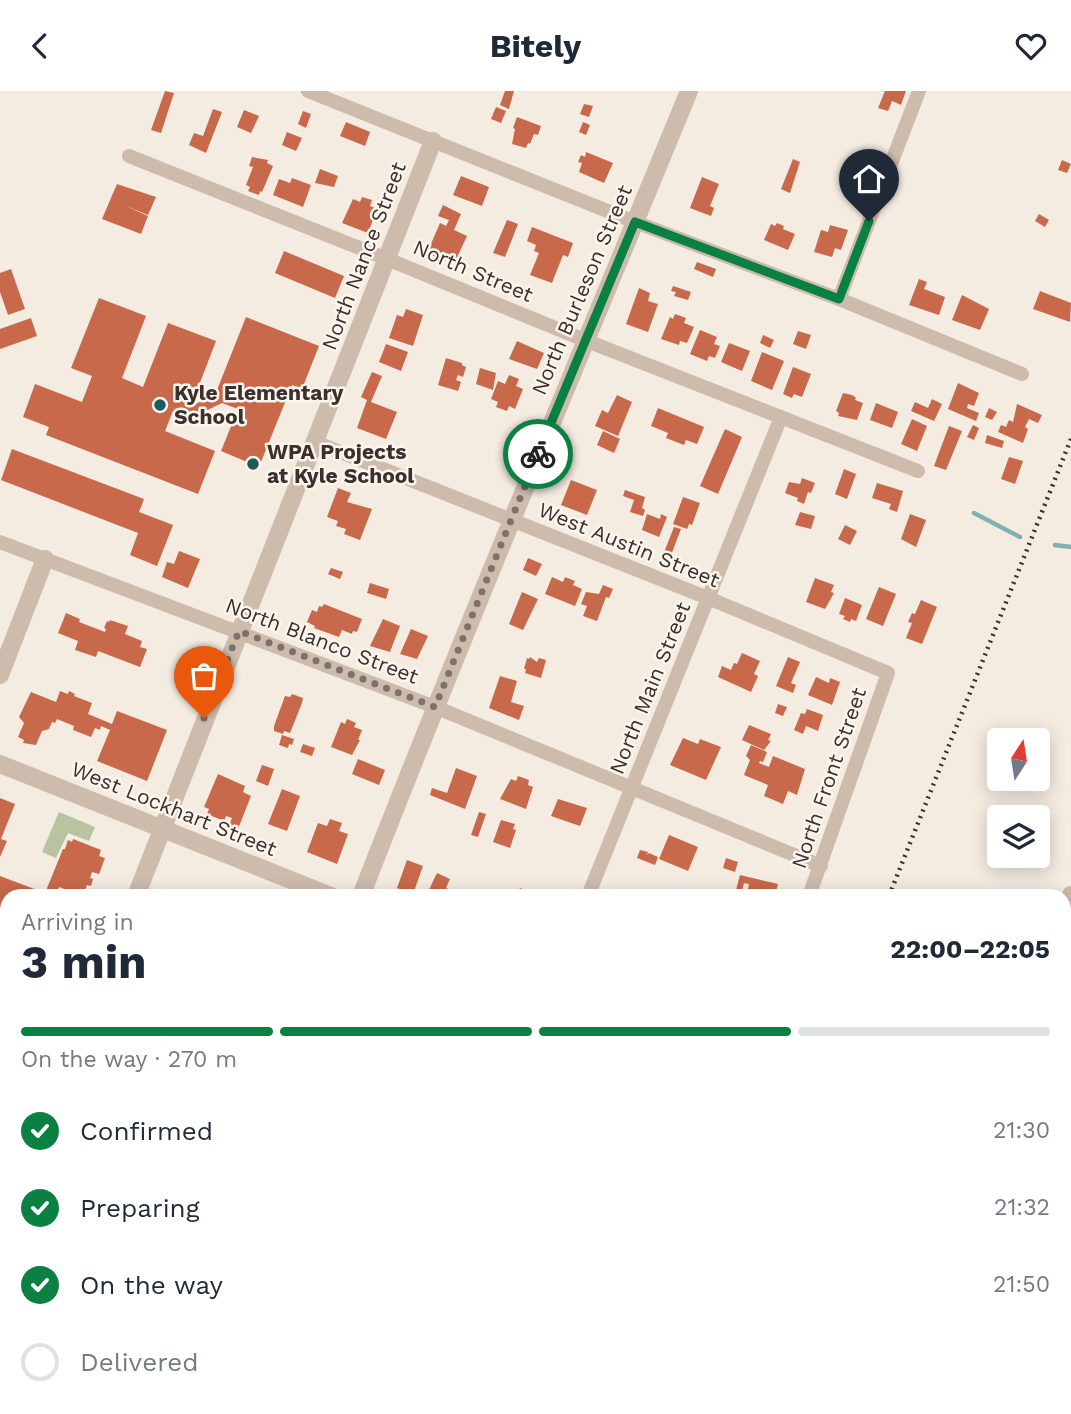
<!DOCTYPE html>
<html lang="en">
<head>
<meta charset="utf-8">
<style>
  body { margin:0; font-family:"Work Sans",sans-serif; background:#f6f6f7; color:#1f2937; height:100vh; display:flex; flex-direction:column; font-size:26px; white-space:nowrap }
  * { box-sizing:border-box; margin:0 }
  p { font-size:23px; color:#747a83 }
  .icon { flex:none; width:38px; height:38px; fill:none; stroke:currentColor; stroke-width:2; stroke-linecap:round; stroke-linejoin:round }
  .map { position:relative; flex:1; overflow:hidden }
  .sheet { position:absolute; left:0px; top:798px; width:1071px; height:525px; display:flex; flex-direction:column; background:#fff; border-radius:21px 21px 0 0; box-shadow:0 4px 18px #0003 }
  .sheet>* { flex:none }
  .needle { width:46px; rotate:12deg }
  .buttons { position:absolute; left:987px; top:637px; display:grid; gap:14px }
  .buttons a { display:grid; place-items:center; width:63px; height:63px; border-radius:7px; background:#fff; box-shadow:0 4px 18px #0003; font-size:35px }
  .pin { position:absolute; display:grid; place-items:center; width:60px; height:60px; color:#fff; margin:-72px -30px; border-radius:50% 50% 50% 0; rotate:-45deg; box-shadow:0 0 7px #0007 }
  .pin .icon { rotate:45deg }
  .courier { position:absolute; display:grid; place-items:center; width:70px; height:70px; margin:-35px; border:5px solid #0b8043; border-radius:50%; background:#fff; color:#222; box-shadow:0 2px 9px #0007 }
  .overview em { font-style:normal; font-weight:700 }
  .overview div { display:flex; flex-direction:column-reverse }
  .overview { display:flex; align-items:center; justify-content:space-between; height:119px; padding:0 21px }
  h1 { font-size:46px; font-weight:700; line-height:52px }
  .bar { display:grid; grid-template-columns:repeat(4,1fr); gap:10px 7px; align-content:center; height:84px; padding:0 21px }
  .bar i { height:9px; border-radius:5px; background:#e0e1e3 }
  .bar .current { background:#0b8043 }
  .bar p { grid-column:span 4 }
  ol { padding:0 21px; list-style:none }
  li { display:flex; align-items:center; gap:21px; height:77px }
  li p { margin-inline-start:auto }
  li .icon { padding:7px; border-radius:50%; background:#0b8043; color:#fff; stroke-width:4 }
  li:last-child { color:#747a83 }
  li i { width:38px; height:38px; border:4px solid #e0e1e3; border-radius:50% }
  header { display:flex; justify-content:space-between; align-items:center; height:91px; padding:0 21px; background:#fff; font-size:32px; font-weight:700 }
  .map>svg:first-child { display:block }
  .green { fill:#b8c4a0 }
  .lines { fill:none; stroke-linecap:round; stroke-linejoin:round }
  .stream { stroke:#7fb0b2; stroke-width:4.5 }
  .building { fill:#c8694b }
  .minor { stroke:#cdbbac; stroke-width:14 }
  .tertiary { stroke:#cdbbac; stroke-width:18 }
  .secondary { stroke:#a18a7d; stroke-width:18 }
  .rail { stroke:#3b302b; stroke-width:4.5; stroke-dasharray:2 5; stroke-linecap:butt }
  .done { stroke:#7c716b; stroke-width:7; stroke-dasharray:0 12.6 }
  .route { stroke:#0b8043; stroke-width:9 }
  .poi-dot { fill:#1f5a5e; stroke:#fbf5ee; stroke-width:2.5 }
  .labels { text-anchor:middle; stroke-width:5; stroke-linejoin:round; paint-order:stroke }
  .street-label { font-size:21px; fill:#3b302b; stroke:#fbf5ee }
  .poi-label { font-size:21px; font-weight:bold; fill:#3b302b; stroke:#fbf5ee; text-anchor:start }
</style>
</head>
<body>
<header><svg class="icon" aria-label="back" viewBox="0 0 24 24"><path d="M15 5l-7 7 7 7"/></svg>Bitely<svg class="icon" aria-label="heart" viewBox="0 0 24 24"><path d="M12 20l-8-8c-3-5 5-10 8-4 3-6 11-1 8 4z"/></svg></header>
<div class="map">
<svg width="1071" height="1323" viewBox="0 0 1071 1323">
  <rect width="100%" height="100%" fill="#f4ebe1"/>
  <path class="green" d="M 59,721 L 95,736 L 89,750 L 68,742 L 56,767 L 42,761 Z"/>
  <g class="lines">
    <path class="stream" d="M 974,422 L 1020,446
      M 1055,454 L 1071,456"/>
  </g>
  <path class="building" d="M 165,0 L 174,2 L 161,42 L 151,39 Z
    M 505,0 L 514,0 L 509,18 L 500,14 Z
    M 885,0 L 906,0 L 901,14 L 892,10 L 888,20 L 878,17 Z
    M 584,13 L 593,15 L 589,26 L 580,23 Z
    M 496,16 L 506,20 L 501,32 L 491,28 Z
    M 213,18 L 222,21 L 206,62 L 189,54 L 194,42 L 203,45 Z
    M 244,19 L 259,25 L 251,42 L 237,36 Z
    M 303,20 L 311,23 L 306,37 L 298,33 Z
    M 517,26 L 541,35 L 538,44 L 534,43 L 530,53 L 528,52 L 526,57 L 512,53 L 515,38 L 513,37 Z
    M 346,31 L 370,41 L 365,55 L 340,45 Z
    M 583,31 L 590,34 L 586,44 L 579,41 Z
    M 287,41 L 302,47 L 296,60 L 282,54 Z
    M 586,61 L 613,72 L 604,92 L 579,81 L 582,72 L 578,71 L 581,64 L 585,66 Z
    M 252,66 L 268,69 L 267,72 L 273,75 L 262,101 L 260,100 L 259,104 L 248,100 L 250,96 L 246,94 L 253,76 L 249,75 Z
    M 793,68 L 800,71 L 790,102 L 781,98 Z
    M 1062,69 L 1071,73 L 1067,82 L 1058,79 Z
    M 320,78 L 338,85 L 334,96 L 315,92 Z
    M 461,85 L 489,96 L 482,115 L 453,104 Z
    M 702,86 L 719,93 L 710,115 L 714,117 L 711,125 L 690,117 Z
    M 292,87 L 311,94 L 303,116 L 273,104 L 279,88 L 290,92 Z
    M 117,93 L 156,106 L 148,124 L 124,114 L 148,125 L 141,143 L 102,128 Z
    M 362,106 L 372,109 L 370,115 L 377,118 L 368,142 L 342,132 L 353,108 L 360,111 Z
    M 443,114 L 461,123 L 454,139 L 467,145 L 455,171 L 446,167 L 445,170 L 427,162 L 440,132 L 446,135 L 449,129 L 438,125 Z
    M 1039,123 L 1049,129 L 1045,136 L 1035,130 Z
    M 507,129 L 518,133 L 505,166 L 493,162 Z
    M 777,132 L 784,135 L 783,138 L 795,143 L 788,159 L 764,149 L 771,133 L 775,135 Z
    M 830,134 L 848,139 L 841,159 L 835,157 L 832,166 L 814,161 L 821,139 L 828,141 Z
    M 532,136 L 573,152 L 568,166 L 563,164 L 552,192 L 530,184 L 539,162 L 534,160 L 536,154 L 527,150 Z
    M 284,160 L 344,185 L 335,207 L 275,182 Z
    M 697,171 L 716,178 L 713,186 L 694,178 Z
    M 11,178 L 25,218 L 8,224 L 0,201 L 0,182 Z
    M 919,188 L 927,191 L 924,198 L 945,206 L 939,224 L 909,214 Z
    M 673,195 L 691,201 L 688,209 L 674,205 L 676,201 L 671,200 Z
    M 639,197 L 650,202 L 648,210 L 658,213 L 648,241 L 626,233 Z
    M 1040,200 L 1071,212 L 1070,231 L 1033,218 Z
    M 962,204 L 989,218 L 980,239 L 952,229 Z
    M 99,207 L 146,225 L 122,287 L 143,296 L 168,232 L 216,250 L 191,315 L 215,304 L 246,226 L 319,255 L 302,298 L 292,294 L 259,376 L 221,360 L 238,318 L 222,312 L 191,327 L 173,320 L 165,340 L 215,360 L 198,403 L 46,344 L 49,336 L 23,326 L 35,293 L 82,311 L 92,285 L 71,277 Z
    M 406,218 L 423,224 L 413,255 L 389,247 L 397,224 L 403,226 Z
    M 675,223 L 686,227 L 684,232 L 694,236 L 687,252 L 680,250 L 679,254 L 661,248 L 670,226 L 673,228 Z
    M 31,227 L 37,245 L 0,258 L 0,238 Z
    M 700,239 L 717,246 L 714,253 L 720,255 L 715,267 L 709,265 L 707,270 L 690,263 Z
    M 798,240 L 811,244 L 806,258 L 793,253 Z
    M 763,244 L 774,249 L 770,257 L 760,252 Z
    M 517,250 L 544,262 L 537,278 L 509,268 Z
    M 729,252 L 750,260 L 742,280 L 721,271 Z
    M 386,253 L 408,261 L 401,280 L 379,271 Z
    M 762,261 L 784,270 L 772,299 L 751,290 Z
    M 446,267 L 462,272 L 462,274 L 466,276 L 463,286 L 458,284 L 456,289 L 461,291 L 458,300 L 438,294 Z
    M 793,276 L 811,283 L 802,306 L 794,303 L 792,307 L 783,303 Z
    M 480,277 L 496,282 L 493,299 L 476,293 Z
    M 372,281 L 382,285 L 371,311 L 397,321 L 386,348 L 357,337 L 367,309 L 361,306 Z
    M 509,284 L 519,288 L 516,295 L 523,298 L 515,318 L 509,315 L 507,320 L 496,316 L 498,311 L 491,308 L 498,290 L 505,293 Z
    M 958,292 L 979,302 L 974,315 L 968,313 L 967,317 L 979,322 L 976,330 L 948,318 Z
    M 843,302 L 852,304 L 856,307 L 855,309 L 863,312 L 857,329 L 838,325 L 839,322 L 836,320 Z
    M 617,304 L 632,311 L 618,345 L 595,335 L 602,319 L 608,322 Z
    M 932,308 L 942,313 L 934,330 L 911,320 L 915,311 L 928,317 Z
    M 876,312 L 898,321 L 892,337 L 870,329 Z
    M 1017,313 L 1042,324 L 1038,332 L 1029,328 L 1025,336 L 1028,338 L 1023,352 L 998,341 L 1001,334 L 1006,336 L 1009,329 L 1013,331 Z
    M 658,317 L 704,336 L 697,353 L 686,349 L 684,354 L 666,347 L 668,342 L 651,335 Z
    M 989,317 L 997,321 L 992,329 L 985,326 Z
    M 912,328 L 927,335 L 917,360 L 901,353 Z
    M 973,334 L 979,337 L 974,349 L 967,346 Z
    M 949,335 L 962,340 L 946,379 L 934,375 Z
    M 725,338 L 742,346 L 718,403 L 700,395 Z
    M 603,340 L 620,348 L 614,362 L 597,354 Z
    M 987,344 L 1004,350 L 1002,357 L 985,352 Z
    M 12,358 L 144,408 L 139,421 L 173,434 L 157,475 L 130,464 L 138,442 L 1,389 Z
    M 1009,366 L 1023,370 L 1015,393 L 1001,388 Z
    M 844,378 L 856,383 L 847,408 L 835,403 Z
    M 802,387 L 815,392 L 811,402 L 808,401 L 804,413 L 797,410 L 798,407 L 785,402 L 789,391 L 800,393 Z
    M 571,389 L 597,399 L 587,424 L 561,414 Z
    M 877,392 L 903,400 L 897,421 L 889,418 L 891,413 L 872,407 Z
    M 338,397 L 351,402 L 347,411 L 372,418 L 360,449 L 344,443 L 346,438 L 336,435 L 338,430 L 327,426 Z
    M 625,399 L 645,406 L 642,417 L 645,419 L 643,425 L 630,421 L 634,409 L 623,405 Z
    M 683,406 L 700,412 L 692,434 L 689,433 L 687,438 L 673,433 Z
    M 800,421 L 815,425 L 811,438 L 795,434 Z
    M 647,423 L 660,428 L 661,423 L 667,426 L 659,446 L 642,439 Z
    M 910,423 L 926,429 L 916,456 L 901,448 Z
    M 845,434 L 857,440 L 850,454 L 838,448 Z
    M 674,436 L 681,438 L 668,472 L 661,469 Z
    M 179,460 L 200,468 L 188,497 L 162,486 L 167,471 L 174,473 Z
    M 528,467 L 542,473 L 536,485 L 523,479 Z
    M 331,477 L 343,481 L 340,488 L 328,483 Z
    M 552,486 L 563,491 L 565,486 L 575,490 L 573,494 L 582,498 L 575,515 L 545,503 Z
    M 815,487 L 834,494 L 831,501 L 834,502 L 825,518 L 806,511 Z
    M 370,492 L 389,498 L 386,508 L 367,502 Z
    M 603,494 L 613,498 L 609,507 L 606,506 L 597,530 L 583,525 L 587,515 L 581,513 L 586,501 L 599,503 Z
    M 879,496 L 896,503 L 883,535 L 866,528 Z
    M 522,501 L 538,508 L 523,539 L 509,533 Z
    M 845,507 L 862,514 L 856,530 L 851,528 L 850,531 L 843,528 L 845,525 L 839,523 Z
    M 921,509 L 937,516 L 922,553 L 906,547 L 912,532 L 908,531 L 912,522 L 915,523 Z
    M 324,513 L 362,528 L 357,541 L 353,540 L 352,543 L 342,539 L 339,546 L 314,537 L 315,535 L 307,531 L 312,519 L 317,521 L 319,515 L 322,516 Z
    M 66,522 L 80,528 L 79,531 L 105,541 L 106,538 L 104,537 L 107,530 L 109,531 L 110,529 L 128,535 L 125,543 L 142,550 L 140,556 L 147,558 L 140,576 L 98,560 L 96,566 L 75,559 L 78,550 L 58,542 Z
    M 383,528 L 400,535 L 390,561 L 370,555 Z
    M 411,538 L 428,545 L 417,568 L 400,563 Z
    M 742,562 L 760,570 L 754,583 L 758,585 L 751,601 L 718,586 L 722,575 L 731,579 L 734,572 L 737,573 Z
    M 530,566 L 537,571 L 539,567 L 546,569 L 541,587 L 525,582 L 526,578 L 524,578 L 527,567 L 529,568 Z
    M 788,566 L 800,571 L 791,592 L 796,594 L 793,602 L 776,595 Z
    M 500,585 L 517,590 L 511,611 L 524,615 L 519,629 L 489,617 Z
    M 816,586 L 829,592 L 830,587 L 840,591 L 832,614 L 808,604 Z
    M 60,600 L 68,603 L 69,600 L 75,603 L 74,605 L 92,612 L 88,623 L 112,633 L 117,620 L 167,639 L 147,690 L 97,670 L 110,639 L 101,635 L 100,639 L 95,637 L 91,646 L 73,639 L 74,635 L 57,628 L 55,632 L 52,631 L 49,638 L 42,640 L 36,654 L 23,652 L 24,649 L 18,646 L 24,632 L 19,626 L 31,601 L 56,611 Z
    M 292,603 L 303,607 L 302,612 L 290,642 L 284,640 L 283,643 L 274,640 L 274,635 L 285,605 L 290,606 Z
    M 778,613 L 787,616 L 783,625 L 775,622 Z
    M 807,618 L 823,624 L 818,640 L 806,635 L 803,643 L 794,639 L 801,622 L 805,623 Z
    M 347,628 L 356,632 L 354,636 L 362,639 L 358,649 L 360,649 L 352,664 L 331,656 L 341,631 L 345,633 Z
    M 749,634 L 771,643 L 768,649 L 771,650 L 764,659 L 742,649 Z
    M 282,644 L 294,648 L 292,654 L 289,653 L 288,657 L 279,654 Z
    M 683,647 L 698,653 L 700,648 L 721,656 L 706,689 L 670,674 Z
    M 303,653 L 315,657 L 312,665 L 300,661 Z
    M 751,654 L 767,661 L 763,671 L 760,670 L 759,672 L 769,676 L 773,665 L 805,678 L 797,704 L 788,700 L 783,713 L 764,705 L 768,694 L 744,684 L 750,669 L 746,665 Z
    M 358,668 L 385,679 L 379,694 L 352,683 Z
    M 262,674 L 274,678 L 268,695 L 256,690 Z
    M 456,677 L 477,685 L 465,718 L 430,704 L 432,697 L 447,702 Z
    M 218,683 L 245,695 L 243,701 L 251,705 L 236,743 L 227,739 L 232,727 L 226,725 L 224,730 L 207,723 L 209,718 L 204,716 Z
    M 518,685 L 529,689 L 528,694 L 533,696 L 526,718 L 500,708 L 511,688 L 516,690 Z
    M 282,698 L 300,705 L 287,740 L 268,733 Z
    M 0,707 L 15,713 L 1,748 L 7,750 L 0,766 Z
    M 558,708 L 587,717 L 580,735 L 551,725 Z
    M 479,721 L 486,723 L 478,746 L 471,744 Z
    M 330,728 L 342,732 L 339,740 L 348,743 L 337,773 L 307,761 L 318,732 L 327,735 Z
    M 501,729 L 515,733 L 513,738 L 516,739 L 510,757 L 493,751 Z
    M 669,744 L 698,756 L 688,780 L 659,768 Z
    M 73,748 L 101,759 L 99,765 L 105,767 L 99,783 L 92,781 L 90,787 L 93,788 L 91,795 L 87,794 L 83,805 L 59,796 L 56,805 L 7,805 L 7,829 L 0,826 L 0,785 L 45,802 L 63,758 L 65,758 L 68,749 L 72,751 Z
    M 640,759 L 648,761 L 647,764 L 649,762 L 658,766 L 655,774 L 637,767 Z
    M 726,767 L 738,771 L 735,781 L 723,777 Z
    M 407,769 L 423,775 L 413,803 L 397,797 Z
    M 437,782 L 450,788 L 446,797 L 455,801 L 453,805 L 426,805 Z
    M 740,784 L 778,793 L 775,805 L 747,802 L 749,793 L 744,792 L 742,800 L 736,799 Z
    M 520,797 L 539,805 L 516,805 Z
    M 0,943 L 7,945 L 7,980 L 4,979 L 0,990 Z
    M 1071,992 L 1071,1027 L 1066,1025 L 1064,1021 L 1064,1009 Z
    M 7,1271 L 7,1302 L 0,1299 L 0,1290 Z
    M 246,1316 L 254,1316 L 257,1317 L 253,1323 L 242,1323 Z
    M 295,1316 L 316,1316 L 313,1323 L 294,1323 Z
    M 332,1316 L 354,1316 L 351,1323 L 338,1323 L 330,1320 Z
    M 764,1316 L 782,1316 L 776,1323 L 772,1323 Z
    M 910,1316 L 962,1316 L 959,1323 L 914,1323 L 908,1320 Z"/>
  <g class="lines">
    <path class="minor" d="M 308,0 L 635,131 L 839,208 L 1022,283
      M 129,65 L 387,168 L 587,250 L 918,380
      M 839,208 L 919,0
      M 315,351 L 708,507 L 888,582 L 809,805
      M 0,451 L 435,616 L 821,775
      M 588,805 L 781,326
      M 1064,1088 L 1071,1091
      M 636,1316 L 639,1323
      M 597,1323 L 600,1316"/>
    <path class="tertiary" d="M 0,584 L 45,468
      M 0,673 L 331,805
      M 136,805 L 433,50
      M 361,805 C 466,535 579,268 689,0
      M 1064,820 L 1071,804
      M 0,1146 L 7,1129
      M 488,1316 L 507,1323
      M 160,1323 L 163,1316
      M 380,1323 L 383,1316
      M 856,1323 L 858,1316"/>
    <path class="secondary" d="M 0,901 L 7,903
      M 1064,1310 L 1071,1313"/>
    <path class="rail" d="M 889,805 L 1071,348
      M 685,1323 L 688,1316"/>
  </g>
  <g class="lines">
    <path class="done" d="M 204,627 L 239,540 L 435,616 L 538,363"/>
    <path class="route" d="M 538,363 L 635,131 L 839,208 L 869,130"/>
  </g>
  <g class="poi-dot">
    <circle cx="160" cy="314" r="7"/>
    <circle cx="253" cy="373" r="7"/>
  </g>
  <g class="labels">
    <g class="street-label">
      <text transform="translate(364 165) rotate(-69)" y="7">North Nance Street</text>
      <text transform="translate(473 180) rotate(23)" y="7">North Street</text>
      <text transform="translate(582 199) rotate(-67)" y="7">North Burleson Street</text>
      <text transform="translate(629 454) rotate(22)" y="7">West Austin Street</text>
      <text transform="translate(322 550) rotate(21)" y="7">North Blanco Street</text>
      <text transform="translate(650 597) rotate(-68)" y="7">North Main Street</text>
      <text transform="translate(829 687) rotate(-71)" y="7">North Front Street</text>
      <text transform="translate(174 718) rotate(22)" y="7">West Lockhart Street</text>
    </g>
    <g class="poi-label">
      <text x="174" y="309">Kyle Elementary<tspan x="174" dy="24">School</tspan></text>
      <text x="267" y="368">WPA Projects<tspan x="267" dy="24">at Kyle School</tspan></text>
    </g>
  </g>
</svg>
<div class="buttons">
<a><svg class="needle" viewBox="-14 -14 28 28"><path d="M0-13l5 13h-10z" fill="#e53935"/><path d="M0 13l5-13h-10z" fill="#747a83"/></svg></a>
<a><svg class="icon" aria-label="layers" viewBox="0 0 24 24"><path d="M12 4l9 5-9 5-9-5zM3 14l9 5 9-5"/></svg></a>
</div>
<div class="pin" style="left:204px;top:627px;background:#ea580c"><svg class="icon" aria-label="bag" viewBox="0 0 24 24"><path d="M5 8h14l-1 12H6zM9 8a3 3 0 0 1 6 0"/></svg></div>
<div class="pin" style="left:869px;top:130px;background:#1f2937"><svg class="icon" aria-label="home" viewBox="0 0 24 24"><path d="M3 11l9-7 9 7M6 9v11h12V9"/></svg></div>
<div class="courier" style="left:538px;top:363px"><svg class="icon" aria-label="bike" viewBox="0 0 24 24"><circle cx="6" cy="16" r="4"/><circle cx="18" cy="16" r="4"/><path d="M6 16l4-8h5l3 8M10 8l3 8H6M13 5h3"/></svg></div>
<section class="sheet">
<div class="overview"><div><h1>3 min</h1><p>Arriving in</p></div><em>22:00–22:05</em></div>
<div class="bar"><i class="current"></i><i class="current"></i><i class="current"></i><i></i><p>On the way · 270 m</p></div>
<ol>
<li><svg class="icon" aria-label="check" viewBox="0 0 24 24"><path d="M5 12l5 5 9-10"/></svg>Confirmed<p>21:30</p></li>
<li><svg class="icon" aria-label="check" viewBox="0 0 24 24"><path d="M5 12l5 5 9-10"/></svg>Preparing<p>21:32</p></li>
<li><svg class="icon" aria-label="check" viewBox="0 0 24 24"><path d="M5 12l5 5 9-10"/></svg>On the way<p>21:50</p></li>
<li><i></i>Delivered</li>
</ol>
</section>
</div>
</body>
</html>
